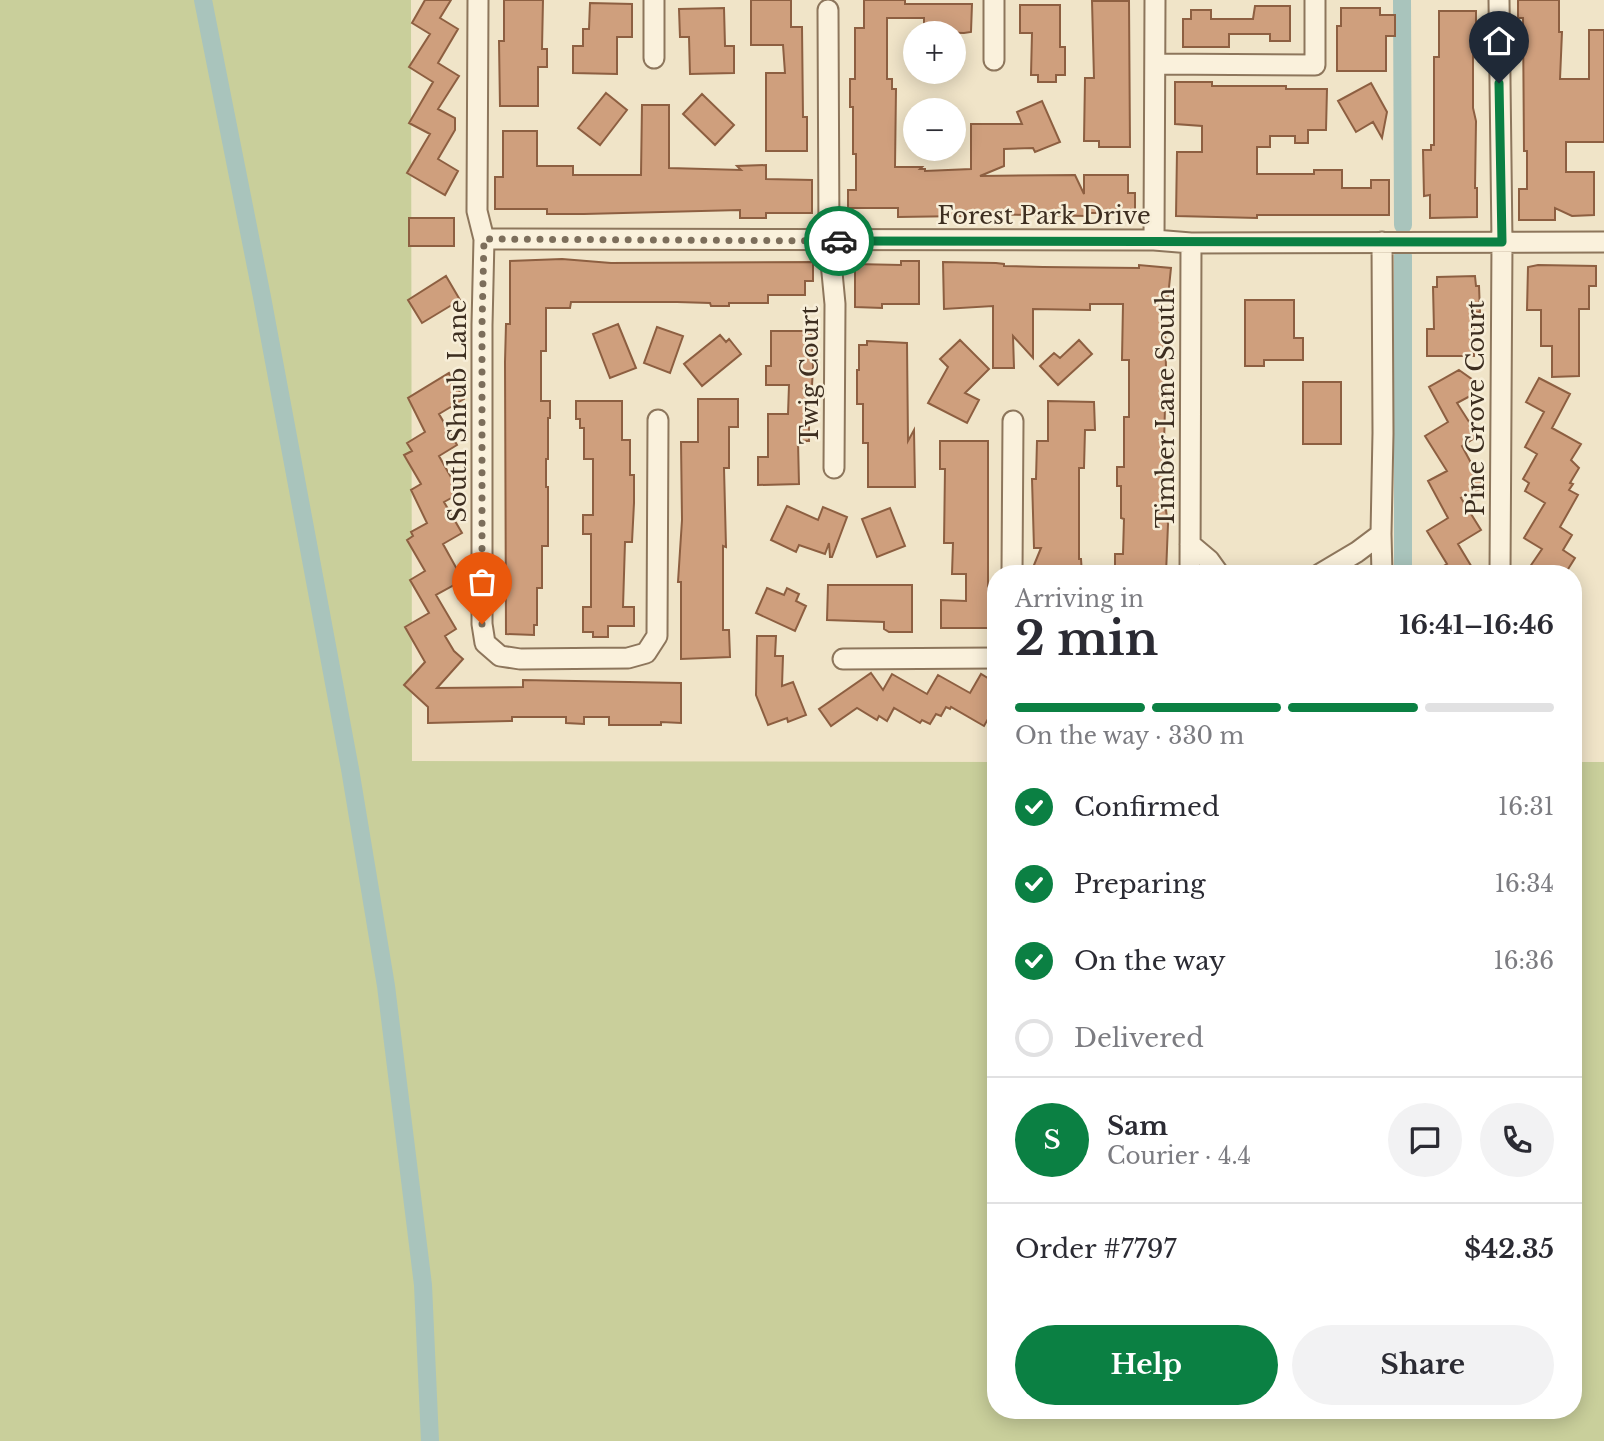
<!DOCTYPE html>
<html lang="en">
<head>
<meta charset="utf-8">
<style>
  body { margin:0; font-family:"Libre Baskerville",serif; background:#f2f2f3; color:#2b2b33; height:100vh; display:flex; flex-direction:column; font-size:26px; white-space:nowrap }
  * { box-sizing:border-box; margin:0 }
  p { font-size:23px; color:#7c7c81 }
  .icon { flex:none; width:38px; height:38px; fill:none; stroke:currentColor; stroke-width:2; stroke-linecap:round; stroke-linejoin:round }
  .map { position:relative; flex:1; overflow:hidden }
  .drawer { position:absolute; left:987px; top:565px; width:595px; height:854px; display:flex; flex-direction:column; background:#fff; border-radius:28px; box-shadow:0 4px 18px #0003 }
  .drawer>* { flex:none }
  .controls { position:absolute; left:903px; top:21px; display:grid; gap:14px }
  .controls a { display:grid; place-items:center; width:63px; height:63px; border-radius:50%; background:#fff; box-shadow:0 4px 18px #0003; font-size:35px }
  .pin { position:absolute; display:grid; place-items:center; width:60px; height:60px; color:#fff; margin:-72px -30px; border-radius:50% 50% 50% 0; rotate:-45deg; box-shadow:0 0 7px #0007 }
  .pin .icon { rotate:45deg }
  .courier { position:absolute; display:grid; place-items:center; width:70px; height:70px; margin:-35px; border:5px solid #0b8043; border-radius:50%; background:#fff; color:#222; box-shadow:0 2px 9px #0007 }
  .overview em { font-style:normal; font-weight:800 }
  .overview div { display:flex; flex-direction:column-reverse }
  .overview { display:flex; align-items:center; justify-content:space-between; height:119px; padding:0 28px }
  h1 { font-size:46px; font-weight:800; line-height:52px }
  .bar { display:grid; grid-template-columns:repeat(4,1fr); gap:10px 7px; align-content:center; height:84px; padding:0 28px }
  .bar i { height:9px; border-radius:5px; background:#e1e1e2 }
  .bar .on { background:#0b8043 }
  .bar p { grid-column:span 4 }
  .line { display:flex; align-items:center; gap:18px; padding:0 28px; border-top:2px solid #e1e1e2 }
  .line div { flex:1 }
  .round { display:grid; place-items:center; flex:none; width:74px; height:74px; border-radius:37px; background:#f2f2f3 }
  ol { padding:0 28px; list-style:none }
  li { display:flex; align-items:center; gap:21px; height:77px }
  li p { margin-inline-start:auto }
  li .icon { padding:7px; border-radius:50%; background:#0b8043; color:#fff; stroke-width:4 }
  li:last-child { color:#7c7c81 }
  li i { width:38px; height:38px; border:4px solid #e1e1e2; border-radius:50% }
  .button { display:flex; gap:14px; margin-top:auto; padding:14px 28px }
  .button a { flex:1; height:80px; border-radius:42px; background:#0b8043; color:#fff; font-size:28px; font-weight:800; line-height:80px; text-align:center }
  .button a+a { background:#f2f2f3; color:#2b2b33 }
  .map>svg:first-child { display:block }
  .green { fill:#c9cf9b }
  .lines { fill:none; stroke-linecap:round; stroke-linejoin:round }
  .canal { stroke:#a9c4bc; stroke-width:18 }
  .building { fill:#cf9f7d; stroke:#8d5f41; stroke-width:2 }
  .minor-casing { stroke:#8d765c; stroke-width:23 }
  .minor { stroke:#faf1dc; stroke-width:19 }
  .done { stroke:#7c6e5b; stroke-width:7; stroke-dasharray:0 12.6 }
  .route { stroke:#0b8043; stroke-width:9 }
  .labels { text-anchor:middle; stroke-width:5; stroke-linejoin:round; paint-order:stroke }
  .street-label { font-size:24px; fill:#3d2e20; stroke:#f7eed8 }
</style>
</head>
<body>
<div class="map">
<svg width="1604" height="1441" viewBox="0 0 1604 1441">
  <rect width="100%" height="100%" fill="#f0e4c8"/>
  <path class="green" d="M 0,0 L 411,0 L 412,761 L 996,762 L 996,1410 L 1573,1410 L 1573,762 L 1604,762 L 1604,1441 L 0,1441 Z"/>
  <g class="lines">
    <path class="canal" d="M 203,0 L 262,297 L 350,769 L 386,986 L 423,1285 L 430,1441
      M 1402,0 L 1403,225
      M 1403,574 L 1403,256"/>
  </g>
  <path class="building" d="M 425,0 L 451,0 L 440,18 L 458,29 L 438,63 L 459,76 L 438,109 L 455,118 L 455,130 L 438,159 L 458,171 L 445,195 L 407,173 L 430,134 L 409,123 L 433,82 L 409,67 L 430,34 L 412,23 Z
    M 504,0 L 543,0 L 542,49 L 547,49 L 547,67 L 538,67 L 538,106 L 500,106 L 499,41 L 504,41 Z
    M 751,0 L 791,0 L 791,27 L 802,27 L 803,117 L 807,117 L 807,151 L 766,151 L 766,73 L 785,73 L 783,45 L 751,45 Z
    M 864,0 L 905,0 L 905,4 L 972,4 L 971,32 L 964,33 L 924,32 L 924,18 L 887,18 L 887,79 L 892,79 L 892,89 L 896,89 L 895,167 L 922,167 L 920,169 L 925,169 L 925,171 L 971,169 L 971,124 L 1022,124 L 1017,112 L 1042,101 L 1060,142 L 1035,152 L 1033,148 L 1004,149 L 1004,166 L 980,176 L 1075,175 L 1084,194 L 1084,175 L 1128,175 L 1128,193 L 1135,193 L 1135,213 L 1088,213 L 1088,216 L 964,214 L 964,216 L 898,217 L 898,208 L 848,208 L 848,190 L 856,190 L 856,154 L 853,154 L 853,107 L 850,107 L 850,79 L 855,79 L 855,28 L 864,28 Z
    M 1518,0 L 1559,0 L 1559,32 L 1562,32 L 1560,79 L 1589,79 L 1589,30 L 1604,30 L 1604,142 L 1566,142 L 1566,172 L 1594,172 L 1594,215 L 1572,216 L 1555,208 L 1555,220 L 1519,220 L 1519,189 L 1527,189 L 1527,151 L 1524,151 L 1523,18 L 1518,18 Z
    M 1092,1 L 1129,1 L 1130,147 L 1099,147 L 1099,141 L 1084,141 L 1085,78 L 1094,78 Z
    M 590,3 L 632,4 L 632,37 L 617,37 L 617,74 L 573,73 L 573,46 L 583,46 L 583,29 L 589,29 Z
    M 1020,5 L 1060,5 L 1060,47 L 1065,47 L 1065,75 L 1056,75 L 1056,82 L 1038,82 L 1038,75 L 1031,75 L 1032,33 L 1020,33 Z
    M 1255,6 L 1290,6 L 1290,41 L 1270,41 L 1270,34 L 1229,34 L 1229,47 L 1183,47 L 1183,19 L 1191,19 L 1191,10 L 1211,10 L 1211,19 L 1253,19 Z
    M 724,8 L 725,46 L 734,46 L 734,73 L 690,74 L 689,37 L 680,37 L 679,9 Z
    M 1341,8 L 1380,8 L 1380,15 L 1395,15 L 1395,36 L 1386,36 L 1386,71 L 1337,71 L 1337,26 L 1341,26 Z
    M 1439,11 L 1476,11 L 1476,46 L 1473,46 L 1473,108 L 1476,121 L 1475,188 L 1477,188 L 1477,217 L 1430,218 L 1430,195 L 1424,196 L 1423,150 L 1431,150 L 1431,145 L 1434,145 L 1434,57 L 1439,57 Z
    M 1175,82 L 1212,82 L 1212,86 L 1286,86 L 1286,89 L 1327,89 L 1326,130 L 1308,130 L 1308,143 L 1295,143 L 1295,136 L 1270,136 L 1270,147 L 1257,147 L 1257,174 L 1314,174 L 1314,170 L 1342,170 L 1342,188 L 1371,188 L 1371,180 L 1389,180 L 1389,215 L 1257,215 L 1257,218 L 1176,216 L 1177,152 L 1202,152 L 1202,126 L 1175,124 Z
    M 1371,83 L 1387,112 L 1382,138 L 1373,122 L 1356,132 L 1338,101 Z
    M 606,93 L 627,110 L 600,145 L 578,128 Z
    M 702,94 L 734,125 L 715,145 L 683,114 Z
    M 642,105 L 669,105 L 669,168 L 741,170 L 737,166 L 766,165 L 766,179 L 812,180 L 812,213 L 766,213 L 766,218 L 740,218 L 740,210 L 584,214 L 547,214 L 547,209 L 495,209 L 495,177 L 503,177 L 503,131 L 537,131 L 537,166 L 573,166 L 573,175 L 641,175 Z
    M 409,218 L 454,218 L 454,246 L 409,246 Z
    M 562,259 L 611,263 L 813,262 L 813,281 L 805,281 L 805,295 L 768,295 L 768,303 L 729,303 L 729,306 L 711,306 L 710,303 L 677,302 L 571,302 L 570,308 L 546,308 L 546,351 L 541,351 L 541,401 L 550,401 L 550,418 L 548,418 L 548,459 L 546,459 L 546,487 L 548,487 L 548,546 L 542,546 L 542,588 L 537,588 L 537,625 L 534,625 L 534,635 L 506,634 L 505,362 L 506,324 L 510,324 L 510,261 Z
    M 901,261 L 919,261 L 919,304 L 882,304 L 882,308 L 855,307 L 855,264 L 901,265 Z
    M 943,262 L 996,263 L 1004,264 L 1004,266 L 1043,267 L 1139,268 L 1139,265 L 1171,268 L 1168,297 L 1163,297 L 1161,326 L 1165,326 L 1166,368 L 1164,445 L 1164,510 L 1166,510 L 1168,524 L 1166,574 L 1115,574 L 1115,554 L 1123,554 L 1124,519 L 1121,518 L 1121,486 L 1117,486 L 1117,467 L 1124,467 L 1124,417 L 1129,417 L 1129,360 L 1122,360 L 1123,304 L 1090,304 L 1090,310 L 1033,309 L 1033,358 L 1013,336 L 1014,368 L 993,368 L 993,306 L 944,309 Z
    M 1538,265 L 1596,266 L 1596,286 L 1589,286 L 1589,309 L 1579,309 L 1579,376 L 1552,377 L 1552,346 L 1541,346 L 1541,310 L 1527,310 L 1528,267 Z
    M 446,276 L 460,300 L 422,323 L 408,300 Z
    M 1475,276 L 1476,286 L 1479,286 L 1480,312 L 1474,312 L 1474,356 L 1427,356 L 1427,329 L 1434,329 L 1433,287 L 1437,287 L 1437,277 Z
    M 1245,300 L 1294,300 L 1294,338 L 1303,338 L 1303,360 L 1264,360 L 1264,366 L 1245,366 Z
    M 618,324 L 636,368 L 610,378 L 593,334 Z
    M 657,327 L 683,336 L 670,373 L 644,363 Z
    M 771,331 L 811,331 L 813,367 L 812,386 L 810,386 L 809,394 L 809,441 L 798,441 L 799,484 L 758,485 L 758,457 L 768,457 L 768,414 L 788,414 L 789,385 L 766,385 L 766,366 L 771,366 Z
    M 720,335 L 726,342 L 729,339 L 741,354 L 702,386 L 684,364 Z
    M 960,340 L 989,369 L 965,393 L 979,400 L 967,423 L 928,403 L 948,367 L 940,359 Z
    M 1079,340 L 1092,354 L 1058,385 L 1040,366 L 1054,353 L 1060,358 Z
    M 867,341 L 907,343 L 908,441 L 914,430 L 915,487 L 868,487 L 868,443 L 863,443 L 863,404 L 857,404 L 857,370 L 859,370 L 859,345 L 867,345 Z
    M 1459,370 L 1473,380 L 1476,386 L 1476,393 L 1457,403 L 1478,436 L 1462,446 L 1484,487 L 1461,498 L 1481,530 L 1458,544 L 1476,574 L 1429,574 L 1447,564 L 1427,531 L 1448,518 L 1428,481 L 1447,471 L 1425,436 L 1448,422 L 1429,387 Z
    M 449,373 L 464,399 L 439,414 L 457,445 L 439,456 L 460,493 L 444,502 L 462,533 L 443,544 L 463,580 L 436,595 L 456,629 L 445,636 L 454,651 L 463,659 L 437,688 L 523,687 L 523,680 L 681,683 L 681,723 L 661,722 L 661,725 L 609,725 L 609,717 L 584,717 L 584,724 L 566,723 L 566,717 L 512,717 L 512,721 L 428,723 L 428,707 L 404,685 L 425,662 L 405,627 L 429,613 L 410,580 L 425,571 L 407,540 L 413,536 L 411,532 L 427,523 L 411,490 L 421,484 L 404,455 L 412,451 L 407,443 L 425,432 L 408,398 Z
    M 1539,378 L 1570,394 L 1552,428 L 1581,444 L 1571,460 L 1579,468 L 1570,483 L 1573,484 L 1569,490 L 1578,495 L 1560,527 L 1572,535 L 1563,550 L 1575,558 L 1565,574 L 1525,574 L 1542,549 L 1524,538 L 1545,503 L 1525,491 L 1529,483 L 1523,479 L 1537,454 L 1525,447 L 1544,412 L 1526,402 Z
    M 1303,382 L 1341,382 L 1341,444 L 1303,444 Z
    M 698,399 L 738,399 L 738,427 L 729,427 L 729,468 L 724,468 L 726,547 L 723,546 L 723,630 L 729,630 L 730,657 L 681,659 L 681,582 L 678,582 L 682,520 L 681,442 L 698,442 Z
    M 576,401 L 622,401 L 622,440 L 630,440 L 630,475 L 634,475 L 634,503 L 632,542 L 625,542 L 623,607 L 634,607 L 634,626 L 608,626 L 608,637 L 593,637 L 593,632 L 583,632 L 583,607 L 591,607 L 591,534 L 583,534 L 583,515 L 593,515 L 593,459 L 584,459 L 584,428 L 580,428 L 580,419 L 576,419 Z
    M 1048,401 L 1094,402 L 1095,430 L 1085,430 L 1084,468 L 1079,468 L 1079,559 L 1081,559 L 1082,574 L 1034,574 L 1034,565 L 1041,548 L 1034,548 L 1032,479 L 1036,479 L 1037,441 L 1048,441 Z
    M 940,441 L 988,441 L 988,628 L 941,628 L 941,600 L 966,601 L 966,574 L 952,574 L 953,543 L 944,543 L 945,469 L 940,469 Z
    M 787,506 L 818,520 L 823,507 L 847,517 L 832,557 L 830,557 L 829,543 L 825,554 L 799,545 L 796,552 L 771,540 Z
    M 890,508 L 905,546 L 877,557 L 862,519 Z
    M 828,585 L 912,585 L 912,632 L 889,632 L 884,629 L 884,622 L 827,620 Z
    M 767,588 L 784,595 L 787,588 L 799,594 L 796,601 L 806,606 L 795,631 L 756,613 Z
    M 757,636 L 776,636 L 775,656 L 783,656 L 782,686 L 793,682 L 806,715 L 788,722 L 787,718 L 768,725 L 756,695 Z
    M 871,673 L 883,690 L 892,674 L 927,694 L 938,675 L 970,693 L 981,674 L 996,683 L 996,705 L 984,726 L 951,707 L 950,709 L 946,707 L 941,716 L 936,714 L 930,724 L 922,720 L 920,723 L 894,708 L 887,721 L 879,716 L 877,720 L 857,708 L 831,726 L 819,709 Z"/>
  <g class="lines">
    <g class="minor-casing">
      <path id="minor" d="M 478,0 L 477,211 L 484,239 L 482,325 L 482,624 L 485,643 L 500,656 L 520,659 L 628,658 L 646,653 L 657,636 L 658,420
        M 994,0 L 994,60
        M 1499,0 L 1502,242 L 1500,574
        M 828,10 L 829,241 L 835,304 L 834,468
        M 654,58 L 654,0
        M 1155,64 L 1315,65 L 1315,0
        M 484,239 L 1154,240 L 1191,243 L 1604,242
        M 1154,240 L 1155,0
        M 1381,534 L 1382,574
        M 1190,544 L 1209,560 L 1219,574
        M 1012,574 L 1013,421
        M 1190,574 L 1191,243
        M 1320,574 L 1357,552 L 1381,534 L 1383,433 L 1382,242
        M 843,659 L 996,658"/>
    </g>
    <use href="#minor" class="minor"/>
  </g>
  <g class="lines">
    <path class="done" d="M 482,624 L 482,325 L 484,239 L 839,241"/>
    <path class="route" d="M 839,241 L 1502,242 L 1499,83"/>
  </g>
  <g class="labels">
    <g class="street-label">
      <text x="1044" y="224">Forest Park Drive</text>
      <text transform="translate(810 375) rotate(-90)" y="8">Twig Court</text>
      <text transform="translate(1166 408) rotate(-90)" y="8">Timber Lane South</text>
      <text transform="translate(1476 408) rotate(-90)" y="8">Pine Grove Court</text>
      <text transform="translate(458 411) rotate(-90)" y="8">South Shrub Lane</text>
    </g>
  </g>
</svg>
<div class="controls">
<a>+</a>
<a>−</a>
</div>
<div class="pin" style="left:482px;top:624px;background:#ea580c"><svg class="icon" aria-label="bag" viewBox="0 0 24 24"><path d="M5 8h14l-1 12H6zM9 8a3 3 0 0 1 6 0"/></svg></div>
<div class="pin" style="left:1499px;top:83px;background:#1f2937"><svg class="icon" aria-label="home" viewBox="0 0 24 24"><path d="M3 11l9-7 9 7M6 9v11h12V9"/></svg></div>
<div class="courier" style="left:839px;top:241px"><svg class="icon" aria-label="car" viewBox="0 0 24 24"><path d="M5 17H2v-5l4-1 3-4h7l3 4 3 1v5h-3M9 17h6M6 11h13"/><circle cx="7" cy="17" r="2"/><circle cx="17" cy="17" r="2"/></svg></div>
<section class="drawer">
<div class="overview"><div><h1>2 min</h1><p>Arriving in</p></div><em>16:41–16:46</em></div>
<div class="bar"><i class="on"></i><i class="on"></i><i class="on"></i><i></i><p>On the way · 330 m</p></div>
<ol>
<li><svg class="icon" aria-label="check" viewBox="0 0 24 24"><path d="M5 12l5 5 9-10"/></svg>Confirmed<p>16:31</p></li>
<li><svg class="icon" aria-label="check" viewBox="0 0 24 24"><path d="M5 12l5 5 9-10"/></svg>Preparing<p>16:34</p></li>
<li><svg class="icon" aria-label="check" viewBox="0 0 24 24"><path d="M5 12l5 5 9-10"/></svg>On the way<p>16:36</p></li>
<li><i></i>Delivered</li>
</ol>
<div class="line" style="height:126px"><b class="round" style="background:#0b8043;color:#fff">S</b><div><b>Sam</b><p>Courier · 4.4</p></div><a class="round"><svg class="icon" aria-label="chat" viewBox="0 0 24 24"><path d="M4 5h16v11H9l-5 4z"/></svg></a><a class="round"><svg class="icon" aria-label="phone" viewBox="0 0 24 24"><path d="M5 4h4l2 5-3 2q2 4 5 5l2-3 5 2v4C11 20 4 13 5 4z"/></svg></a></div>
<div class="line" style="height:91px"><div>Order #7797</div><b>$42.35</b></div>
<div class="button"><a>Help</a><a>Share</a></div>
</section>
</div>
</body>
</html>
